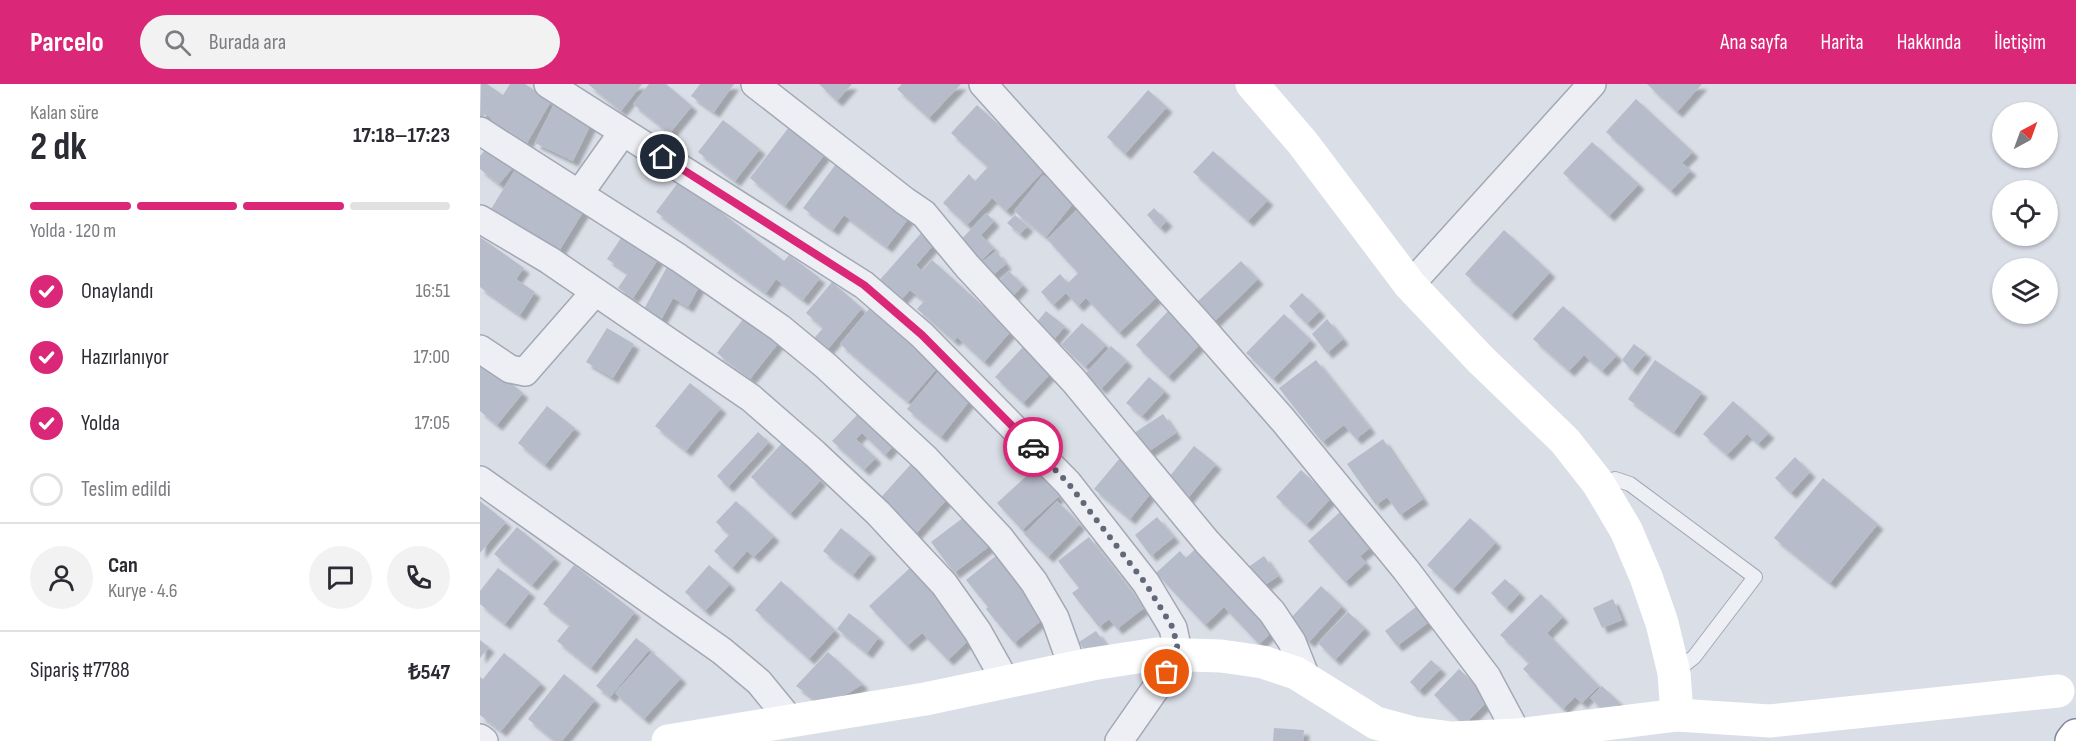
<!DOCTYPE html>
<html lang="tr">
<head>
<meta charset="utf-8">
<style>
  body { margin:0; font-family:"Sofia Sans Condensed",sans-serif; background:#f2f2f3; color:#2b2b33; height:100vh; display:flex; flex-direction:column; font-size:22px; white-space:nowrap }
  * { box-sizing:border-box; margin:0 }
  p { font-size:20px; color:#7c7c81 }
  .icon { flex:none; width:33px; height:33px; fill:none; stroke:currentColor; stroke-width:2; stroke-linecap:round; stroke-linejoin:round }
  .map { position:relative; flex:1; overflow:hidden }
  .drawer { display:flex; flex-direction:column; background:#fff; width:480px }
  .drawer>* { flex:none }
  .needle { width:39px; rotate:41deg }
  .buttons { position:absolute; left:1512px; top:18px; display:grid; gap:12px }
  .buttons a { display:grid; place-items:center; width:66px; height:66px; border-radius:50%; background:#fff; box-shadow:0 2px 4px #0004; font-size:30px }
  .pin { position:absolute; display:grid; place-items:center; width:51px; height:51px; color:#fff; margin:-26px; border:3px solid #fff; border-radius:50%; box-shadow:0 2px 6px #0007 }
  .courier { position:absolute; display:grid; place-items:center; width:60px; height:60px; margin:-30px; border:4px solid #db2777; border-radius:50%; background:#fff; color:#222; box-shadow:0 2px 8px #0007 }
  .head em { font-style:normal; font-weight:700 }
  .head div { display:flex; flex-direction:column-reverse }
  .head { display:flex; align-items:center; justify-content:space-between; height:102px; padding:0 30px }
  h1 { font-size:39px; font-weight:700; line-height:45px }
  .bar { display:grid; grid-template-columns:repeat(4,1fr); gap:9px 6px; align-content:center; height:72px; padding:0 30px }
  .bar i { height:8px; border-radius:4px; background:#e1e1e2 }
  .bar .on { background:#db2777 }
  .bar p { grid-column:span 4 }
  .line { display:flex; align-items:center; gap:15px; padding:0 30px; border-top:2px solid #e1e1e2 }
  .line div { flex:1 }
  .round { display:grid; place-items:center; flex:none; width:63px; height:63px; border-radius:32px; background:#f2f2f3 }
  ol { padding:0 30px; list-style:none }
  li { display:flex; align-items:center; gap:18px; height:66px }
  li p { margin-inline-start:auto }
  li .icon { padding:6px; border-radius:50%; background:#db2777; color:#fff; stroke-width:4 }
  li:last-child { color:#7c7c81 }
  li i { width:33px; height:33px; border:3px solid #e1e1e2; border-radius:50% }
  header { display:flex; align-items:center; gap:36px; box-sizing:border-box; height:84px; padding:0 30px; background:#db2777; color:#fff }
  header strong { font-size:28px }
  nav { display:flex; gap:33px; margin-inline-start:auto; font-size:21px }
  .search { width:420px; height:54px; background:#f2f2f3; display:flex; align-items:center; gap:15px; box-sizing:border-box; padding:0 21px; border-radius:33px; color:#7c7c81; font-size:22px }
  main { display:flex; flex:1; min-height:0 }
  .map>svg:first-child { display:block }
  .building { fill:#b7bcca; filter:url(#shadow) }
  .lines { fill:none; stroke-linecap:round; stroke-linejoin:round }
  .lane-casing { stroke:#a3a8b4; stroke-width:16 }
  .street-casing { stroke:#a3a8b4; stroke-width:30 }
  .highway-casing { stroke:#80889f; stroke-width:36 }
  .lane { stroke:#edeff5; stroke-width:14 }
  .street { stroke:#edeff5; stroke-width:27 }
  .secondary { stroke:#fff; stroke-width:33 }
  .highway { stroke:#fff; stroke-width:33 }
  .done { stroke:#636879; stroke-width:6; stroke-dasharray:0 10.8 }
  .route { stroke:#db2777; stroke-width:8 }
</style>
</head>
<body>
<header>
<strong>Parcelo</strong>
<div class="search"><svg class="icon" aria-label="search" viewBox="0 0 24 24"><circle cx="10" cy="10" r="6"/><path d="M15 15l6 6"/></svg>Burada ara</div>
<nav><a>Ana sayfa</a><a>Harita</a><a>Hakkında</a><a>İletişim</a></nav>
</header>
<main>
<section class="drawer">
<div class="head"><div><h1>2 dk</h1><p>Kalan süre</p></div><em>17:18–17:23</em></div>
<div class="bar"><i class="on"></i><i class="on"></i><i class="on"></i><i></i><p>Yolda · 120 m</p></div>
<ol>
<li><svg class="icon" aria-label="check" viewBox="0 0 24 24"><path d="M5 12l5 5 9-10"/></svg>Onaylandı<p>16:51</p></li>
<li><svg class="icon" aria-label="check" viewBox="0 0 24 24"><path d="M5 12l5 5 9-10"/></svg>Hazırlanıyor<p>17:00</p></li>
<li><svg class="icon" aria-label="check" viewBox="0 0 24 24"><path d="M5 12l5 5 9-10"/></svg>Yolda<p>17:05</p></li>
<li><i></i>Teslim edildi</li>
</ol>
<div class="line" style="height:108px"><a class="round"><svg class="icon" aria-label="person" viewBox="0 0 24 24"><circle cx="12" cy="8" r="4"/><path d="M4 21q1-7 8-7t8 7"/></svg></a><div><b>Can</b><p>Kurye · 4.6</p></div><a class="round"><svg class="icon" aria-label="chat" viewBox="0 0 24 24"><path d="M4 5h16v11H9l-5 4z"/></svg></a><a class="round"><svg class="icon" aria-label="phone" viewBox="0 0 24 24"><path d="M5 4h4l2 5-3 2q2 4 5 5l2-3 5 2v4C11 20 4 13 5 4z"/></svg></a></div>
<div class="line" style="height:78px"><div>Sipariş #7788</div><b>₺547</b></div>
</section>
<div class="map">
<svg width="1596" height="657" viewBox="0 0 1596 657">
  <defs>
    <filter id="shadow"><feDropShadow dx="5.5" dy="5.5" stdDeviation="1.5" flood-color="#0004"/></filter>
  </defs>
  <rect width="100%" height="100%" fill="#dadee7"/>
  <path class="building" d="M 1,0 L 7,0 L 23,11 L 30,0 L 45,0 L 71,17 L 47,59 L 5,30 L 0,37 Z
    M 108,0 L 162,0 L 141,27 Z
    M 169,0 L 186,0 L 212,22 L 190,49 L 153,20 Z
    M 220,0 L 254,0 L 234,28 L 211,12 Z
    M 339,0 L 372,0 L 357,17 Z
    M 422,0 L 481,0 L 449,34 L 417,5 Z
    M 1167,0 L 1222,0 L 1197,28 Z
    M 668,6 L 687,23 L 645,70 L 627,53 Z
    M 1156,15 L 1213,68 L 1202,79 L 1211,86 L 1191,107 L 1126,48 Z
    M 74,20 L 112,38 L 93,77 L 55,59 Z
    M 497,21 L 566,84 L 526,127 L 512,114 L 487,141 L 463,119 L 489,90 L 495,97 L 508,83 L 471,49 Z
    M 243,36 L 280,65 L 255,97 L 218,68 Z
    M 309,43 L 345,70 L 305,122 L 270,94 Z
    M 1112,58 L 1159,100 L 1129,132 L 1083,89 Z
    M 7,64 L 34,82 L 19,100 L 0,85 L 0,72 Z
    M 733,67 L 788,116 L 768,137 L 713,88 Z
    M 359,76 L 431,131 L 407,163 L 364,131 L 353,146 L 323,124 Z
    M 38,81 L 106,123 L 76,172 L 8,130 Z
    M 563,91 L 595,117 L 566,153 L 534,127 Z
    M 200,96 L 304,177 L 309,171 L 340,194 L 323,216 L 296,195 L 286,209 L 176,128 Z
    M 674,124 L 687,137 L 680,144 L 667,131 Z
    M 598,125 L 680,210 L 639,249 L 606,214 L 598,222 L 586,209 L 573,221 L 561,208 L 580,190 L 588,199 L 598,189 L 567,155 Z
    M 506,129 L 514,137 L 501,151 L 514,164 L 498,180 L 477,160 Z
    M 535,131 L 548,142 L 540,150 L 527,139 Z
    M 1024,146 L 1070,188 L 1031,231 L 985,190 Z
    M 443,147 L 456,158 L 436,181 L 442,187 L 452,176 L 531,247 L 504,278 L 477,253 L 474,257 L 437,225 L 444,217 L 430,206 L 419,218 L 398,198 Z
    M 145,148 L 181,171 L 153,214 L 138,204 L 148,189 L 127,175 Z
    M 0,153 L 44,184 L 36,195 L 55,208 L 40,231 L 0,203 Z
    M 516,167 L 526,180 L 508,195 L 497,182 Z
    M 761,177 L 778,195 L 734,238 L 716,219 Z
    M 188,181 L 221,199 L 208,223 L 193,214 L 181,236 L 163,227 Z
    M 529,187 L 543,201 L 531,214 L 516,200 Z
    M 352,198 L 382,224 L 343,271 L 329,260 L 343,244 L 326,229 Z
    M 822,209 L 840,227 L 827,240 L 809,222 Z
    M 1083,222 L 1137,271 L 1122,287 L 1104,271 L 1089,287 L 1053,255 Z
    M 389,225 L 458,283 L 428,318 L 360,260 Z
    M 690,225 L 723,257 L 688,293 L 656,261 Z
    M 566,227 L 585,242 L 572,258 L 553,243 Z
    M 267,230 L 300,257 L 270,295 L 237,269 Z
    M 804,230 L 831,256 L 793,295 L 766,269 Z
    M 847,235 L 863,255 L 847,269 L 832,250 Z
    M 602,239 L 626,261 L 605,283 L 581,261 Z
    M 127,244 L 154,260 L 133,294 L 106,278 Z
    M 1154,260 L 1166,269 L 1152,286 L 1142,276 Z
    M 631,262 L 647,277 L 621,305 L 605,290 Z
    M 543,263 L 571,289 L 543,319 L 515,293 Z
    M 0,274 L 43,309 L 17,341 L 0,327 Z
    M 836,276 L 890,344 L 876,355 L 864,341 L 842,358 L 799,304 Z
    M 1175,276 L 1222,308 L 1194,348 L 1148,315 Z
    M 458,288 L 491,315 L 461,353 L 427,325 Z
    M 669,293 L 685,307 L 662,332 L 646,319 Z
    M 210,299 L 241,324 L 206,367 L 175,342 Z
    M 1253,317 L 1289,349 L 1278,360 L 1267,350 L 1247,371 L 1223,350 Z
    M 67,322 L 95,344 L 65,381 L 38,359 Z
    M 379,329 L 413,362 L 405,371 L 382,349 L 376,355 L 396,374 L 384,386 L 352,357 Z
    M 683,330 L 696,349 L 665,370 L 651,351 Z
    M 278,348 L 289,358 L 248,403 L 237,392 Z
    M 903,355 L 943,415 L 920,431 L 907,413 L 896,421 L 867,380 Z
    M 302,359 L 341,396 L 310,430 L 271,393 Z
    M 714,362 L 736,380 L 707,415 L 686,397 Z
    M 1315,373 L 1330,388 L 1311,409 L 1295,394 Z
    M 640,374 L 676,403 L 650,435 L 614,405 Z
    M 431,380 L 469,413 L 432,454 L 395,420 Z
    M 554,385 L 579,412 L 542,446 L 517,419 Z
    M 821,386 L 851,414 L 826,441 L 796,413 Z
    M 1343,394 L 1398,440 L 1350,499 L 1294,454 Z
    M 0,417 L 26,438 L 0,469 Z
    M 256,417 L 294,452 L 274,473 L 267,467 L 252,484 L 234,467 L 249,451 L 236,438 Z
    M 577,417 L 600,440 L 568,473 L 544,450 Z
    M 861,427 L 892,462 L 880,472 L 886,479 L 865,498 L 828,457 Z
    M 488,430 L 511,461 L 474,489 L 451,458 Z
    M 677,433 L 694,453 L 671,472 L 655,451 Z
    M 990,434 L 1016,458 L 973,505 L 947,481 Z
    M 37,443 L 75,474 L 52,501 L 14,470 Z
    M 361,444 L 391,469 L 373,491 L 343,467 Z
    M 609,453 L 664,524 L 637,545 L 629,535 L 619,543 L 592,509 L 599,504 L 578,477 Z
    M 717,463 L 795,545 L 779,560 L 744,523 L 725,541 L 676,489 L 700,467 L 706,474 Z
    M 518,470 L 568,531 L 534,559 L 506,525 L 508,523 L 486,496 Z
    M 784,472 L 798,492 L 781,504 L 767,484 Z
    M 94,481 L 155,528 L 111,584 L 77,557 L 90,541 L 63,520 Z
    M 229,481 L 250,500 L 225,527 L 205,508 Z
    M 431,483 L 492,553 L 468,576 L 442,549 L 427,562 L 389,522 Z
    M 18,484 L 50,508 L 25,540 L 0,520 L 0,507 Z
    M 1025,495 L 1040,509 L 1026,524 L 1011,509 Z
    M 301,497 L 355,546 L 329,575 L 275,526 Z
    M 841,502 L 862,522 L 829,558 L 807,538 Z
    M 1061,510 L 1083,533 L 1067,549 L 1119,602 L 1102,619 L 1095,613 L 1083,625 L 1043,585 L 1049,579 L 1020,551 Z
    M 1133,515 L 1142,536 L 1122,544 L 1113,524 Z
    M 937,522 L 949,538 L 917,562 L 905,547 Z
    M 868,528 L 885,544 L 855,576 L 838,559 Z
    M 369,529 L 399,553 L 387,569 L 357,545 Z
    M 616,547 L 629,565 L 612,577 L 599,558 Z
    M 156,554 L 170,565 L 130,613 L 116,602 Z
    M 0,556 L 9,563 L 0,574 Z
    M 172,568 L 201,594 L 164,635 L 135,609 Z
    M 348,568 L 383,600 L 367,610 L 355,613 L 341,620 L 316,602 Z
    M 24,569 L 61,599 L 21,647 L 0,631 L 0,593 L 3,595 Z
    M 951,576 L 961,585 L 939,607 L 930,598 Z
    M 979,585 L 1010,615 L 984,641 L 954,611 Z
    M 84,590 L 115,616 L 82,657 L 75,657 L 48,635 Z
    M 1122,602 L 1140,619 L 1129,631 L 1110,614 Z
    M 794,644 L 824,646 L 823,657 L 793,657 Z"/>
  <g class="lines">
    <g class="lane-casing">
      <path id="lane" d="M 1118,399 L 1135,395 L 1150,400 L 1275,493 L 1214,573 L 1194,589"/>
    </g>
    <g class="street-casing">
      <path id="street" d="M 68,0 L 384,201 L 442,251 L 588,399 L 666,499 L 693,544 L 699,571 L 639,657
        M 275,0 L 425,117 L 444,130 L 487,182 L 594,297 L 727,458 L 792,528 L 812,558 L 827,596
        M 503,0 L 718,239 L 803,336 L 926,486 L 1007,593 L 1038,651
        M 0,47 L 199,174 L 300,244 L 346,282 L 446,375 L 520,454 L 554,498 L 575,534 L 593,584
        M 99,110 L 143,48
        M 0,135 L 69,176 L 271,314 L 334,369 L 398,429 L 464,500 L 498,548 L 526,598
        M 930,201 L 1112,0
        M 0,265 L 30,285 L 45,288 L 115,208
        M 0,396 L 242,567 L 279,598 L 311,637
        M 0,654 L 4,657"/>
    </g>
    <g class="highway-casing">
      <path id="highway" d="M 1592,657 L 1596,652"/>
    </g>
    <use href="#lane" class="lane"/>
    <use href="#street" class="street"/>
    <path class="secondary" d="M 772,0 L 822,58 L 930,201 L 1000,275 L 1085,357 L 1118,399 L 1146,446 L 1166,493 L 1182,539 L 1194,589 L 1197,631
      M 188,657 L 445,615 L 612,580 L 677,570 L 741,572 L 783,578 L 816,589 L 896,639 L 933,649 L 972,654 L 1038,651 L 1197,631 L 1290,637 L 1578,607"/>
    <use href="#highway" class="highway"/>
  </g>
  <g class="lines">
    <path class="done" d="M 553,363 L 588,399 L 666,500 L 693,544 L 699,571 L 687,588"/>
    <path class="route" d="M 183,73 L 384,201 L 442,251 L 553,363"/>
  </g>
</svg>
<div class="buttons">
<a><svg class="needle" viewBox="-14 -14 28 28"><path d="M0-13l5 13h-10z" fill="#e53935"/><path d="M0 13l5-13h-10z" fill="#7c7c81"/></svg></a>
<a><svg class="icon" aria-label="locate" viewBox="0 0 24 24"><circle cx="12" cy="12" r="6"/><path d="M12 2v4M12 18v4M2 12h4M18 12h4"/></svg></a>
<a><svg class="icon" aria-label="layers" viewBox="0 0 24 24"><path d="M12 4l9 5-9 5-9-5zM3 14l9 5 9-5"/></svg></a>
</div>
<div class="pin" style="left:687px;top:588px;background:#ea580c"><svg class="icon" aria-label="bag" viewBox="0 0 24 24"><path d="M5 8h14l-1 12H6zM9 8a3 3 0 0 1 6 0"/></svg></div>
<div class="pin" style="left:183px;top:73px;background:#1f2937"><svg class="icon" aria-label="home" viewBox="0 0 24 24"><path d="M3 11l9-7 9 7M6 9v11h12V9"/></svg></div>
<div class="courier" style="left:553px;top:363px"><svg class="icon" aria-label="car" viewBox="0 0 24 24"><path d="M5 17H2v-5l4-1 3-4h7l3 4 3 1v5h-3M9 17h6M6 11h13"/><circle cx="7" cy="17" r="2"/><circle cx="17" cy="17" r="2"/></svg></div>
</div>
</main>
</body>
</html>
